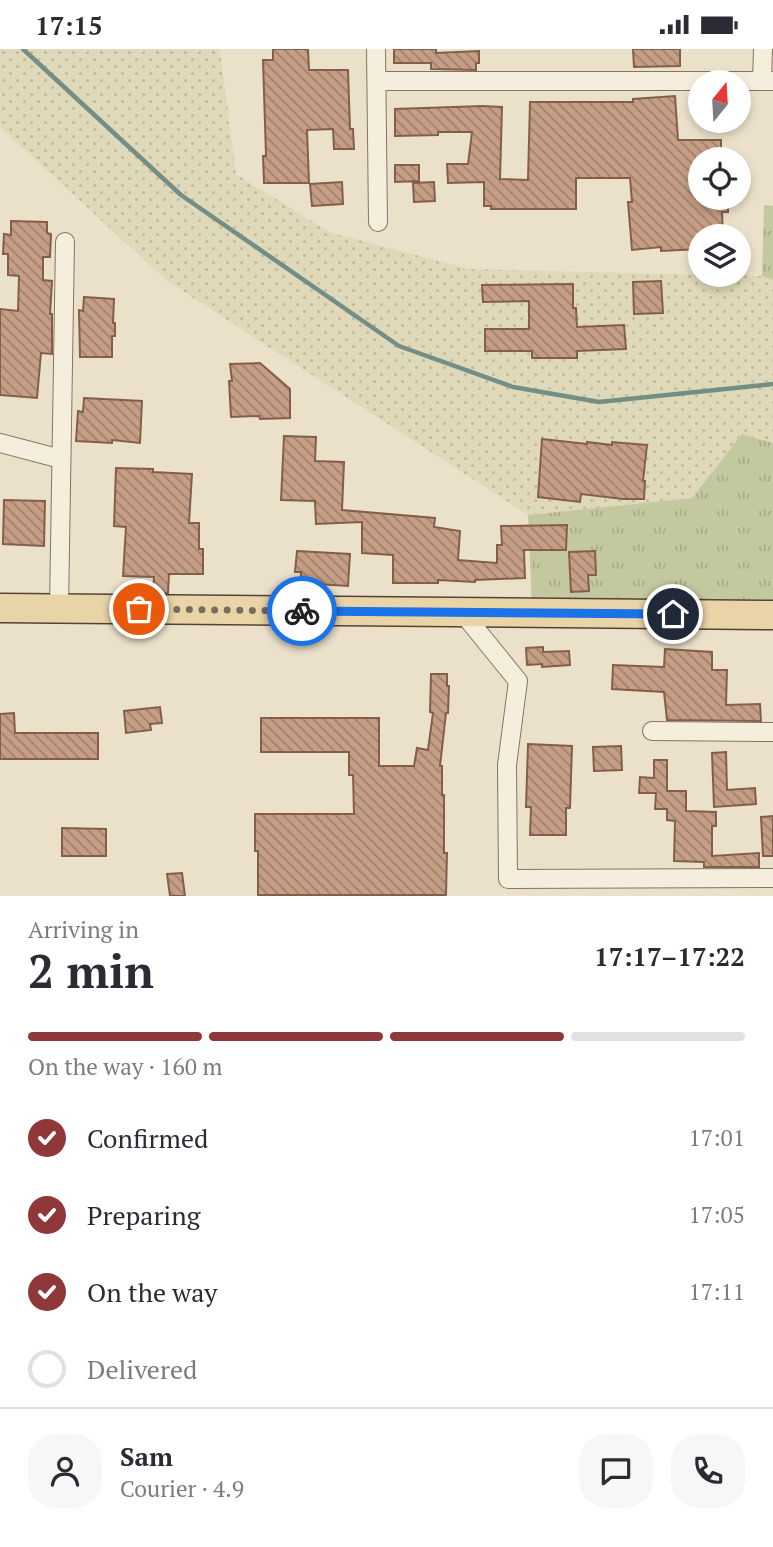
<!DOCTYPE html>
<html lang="en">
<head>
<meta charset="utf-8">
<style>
  body { margin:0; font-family:"PT Serif",serif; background:#f7f7f7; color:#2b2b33; height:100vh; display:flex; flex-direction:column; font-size:26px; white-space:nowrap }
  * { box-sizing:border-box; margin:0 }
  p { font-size:23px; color:#7c7c81 }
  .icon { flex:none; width:38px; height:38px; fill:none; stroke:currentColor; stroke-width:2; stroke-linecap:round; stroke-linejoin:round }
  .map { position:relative; height:847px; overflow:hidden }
  .details { display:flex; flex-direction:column; background:#fff; flex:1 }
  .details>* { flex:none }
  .needle { width:46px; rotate:18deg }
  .fabs { position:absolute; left:688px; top:21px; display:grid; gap:14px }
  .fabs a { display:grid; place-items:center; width:63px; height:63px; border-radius:50%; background:#fff; box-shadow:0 4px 10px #0003; font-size:35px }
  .pin { position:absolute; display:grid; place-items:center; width:60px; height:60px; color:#fff; margin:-30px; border:4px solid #fff; border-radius:50%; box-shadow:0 2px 7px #0007 }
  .courier { position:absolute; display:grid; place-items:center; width:70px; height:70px; margin:-35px; border:5px solid #1a73e8; border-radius:50%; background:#fff; color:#222; box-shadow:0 2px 9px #0007 }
  .head em { font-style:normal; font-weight:700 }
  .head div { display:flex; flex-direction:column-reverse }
  .head { display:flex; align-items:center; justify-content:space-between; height:119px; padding:0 28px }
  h1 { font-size:46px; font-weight:700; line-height:52px }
  .bar { display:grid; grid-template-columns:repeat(4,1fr); gap:10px 7px; align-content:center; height:84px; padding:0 28px }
  .bar i { height:9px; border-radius:5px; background:#e1e1e2 }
  .bar .on { background:#8f3739 }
  .bar p { grid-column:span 4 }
  .line { display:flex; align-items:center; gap:18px; padding:0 28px; border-top:2px solid #e1e1e2 }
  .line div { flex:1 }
  .round { display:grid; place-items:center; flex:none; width:74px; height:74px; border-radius:28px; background:#f7f7f7 }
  ol { padding:0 28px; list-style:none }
  li { display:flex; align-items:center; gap:21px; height:77px }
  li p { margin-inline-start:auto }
  li .icon { padding:7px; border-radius:50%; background:#8f3739; color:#fff; stroke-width:4 }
  li:last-child { color:#7c7c81 }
  li i { width:38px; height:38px; border:4px solid #e1e1e2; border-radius:50% }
  .status { display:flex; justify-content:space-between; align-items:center; height:49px; padding:0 35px; background:#fff; direction:ltr }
  .status svg { height:19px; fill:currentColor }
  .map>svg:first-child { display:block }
  .farmland { fill:url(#farmland-dots) }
  .grass { fill:url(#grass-tufts) }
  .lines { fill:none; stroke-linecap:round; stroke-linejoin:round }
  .stream { stroke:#728e86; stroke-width:4.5 }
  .building { fill:url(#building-back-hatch); stroke:#835f49; stroke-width:2 }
  .minor-casing { stroke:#867461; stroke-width:20 }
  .primary-casing { stroke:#544334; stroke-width:31 }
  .minor { stroke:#f6eedd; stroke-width:18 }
  .primary { stroke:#e9d4a7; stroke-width:28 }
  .done { stroke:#776c5d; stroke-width:7; stroke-dasharray:0 12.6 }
  .route { stroke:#1a73e8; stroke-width:9 }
</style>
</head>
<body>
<div class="status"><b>17:15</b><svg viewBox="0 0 49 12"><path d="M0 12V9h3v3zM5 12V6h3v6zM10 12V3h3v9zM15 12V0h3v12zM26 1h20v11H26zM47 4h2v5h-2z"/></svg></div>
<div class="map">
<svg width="773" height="847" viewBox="0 0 773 847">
  <defs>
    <pattern id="farmland-dots" width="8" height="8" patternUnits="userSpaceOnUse" patternTransform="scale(1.75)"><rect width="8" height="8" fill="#e0d9b9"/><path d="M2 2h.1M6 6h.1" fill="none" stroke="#c1bb9f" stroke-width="1.8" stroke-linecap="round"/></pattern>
    <pattern id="grass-tufts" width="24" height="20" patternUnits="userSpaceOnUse" patternTransform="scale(1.75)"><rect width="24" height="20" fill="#c4c89f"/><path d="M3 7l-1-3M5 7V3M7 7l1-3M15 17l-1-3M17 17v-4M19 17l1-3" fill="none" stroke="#a9ac89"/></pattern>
    <pattern id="building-back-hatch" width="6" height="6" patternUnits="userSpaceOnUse" patternTransform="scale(1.75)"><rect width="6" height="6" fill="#c59e85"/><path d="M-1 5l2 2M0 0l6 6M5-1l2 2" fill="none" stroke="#a1816c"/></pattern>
  </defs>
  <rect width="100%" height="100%" fill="#ebe1cb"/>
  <path class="farmland" d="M 0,0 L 220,0 L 236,125 L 329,183 L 469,220 L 762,227 L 773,231 L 773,394 L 742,385 L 692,449 L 528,466 L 167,232 L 0,78 Z"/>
  <path class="grass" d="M 764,156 L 773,157 L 773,231 L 762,227 Z
    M 742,385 L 773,394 L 773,562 L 532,558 L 528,466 L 692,449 Z"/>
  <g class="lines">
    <path class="stream" d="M 23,0 L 181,146 L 399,297 L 513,338 L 599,353 L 773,335"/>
  </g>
  <path class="building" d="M 273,0 L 308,0 L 309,21 L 348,21 L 350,80 L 353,80 L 354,100 L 334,100 L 333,80 L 307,81 L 309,134 L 264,134 L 263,107 L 266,107 L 263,11 L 273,11 Z
    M 394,0 L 436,0 L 436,4 L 479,2 L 479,14 L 476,14 L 476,21 L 431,20 L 431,14 L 394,14 Z
    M 633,0 L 680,0 L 680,17 L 634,18 Z
    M 675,47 L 678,91 L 721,91 L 721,110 L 700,110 L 700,149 L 728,149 L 728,163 L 722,163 L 723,187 L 700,187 L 700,200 L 661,202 L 661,198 L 632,201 L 628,153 L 632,153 L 630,129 L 576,129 L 576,160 L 491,160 L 491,157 L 484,157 L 484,133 L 448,134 L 447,115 L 468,115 L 472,83 L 438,83 L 438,86 L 395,87 L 395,60 L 483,57 L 502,58 L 500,130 L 528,131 L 530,53 L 633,53 L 633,50 Z
    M 395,116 L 419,116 L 419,132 L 395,133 Z
    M 342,133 L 343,155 L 312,157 L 310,135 Z
    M 434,133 L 435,152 L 414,153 L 413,134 Z
    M 11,172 L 47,173 L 47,184 L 51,185 L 50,208 L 43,208 L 43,231 L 52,232 L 50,265 L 52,265 L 52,305 L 41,304 L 37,349 L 0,346 L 0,260 L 18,262 L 19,227 L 8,226 L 8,205 L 3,205 L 4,185 L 11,186 Z
    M 661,232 L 663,264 L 634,265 L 633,233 Z
    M 573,235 L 573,259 L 576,259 L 577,278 L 624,276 L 626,300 L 577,302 L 577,309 L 532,309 L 532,302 L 485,302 L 485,280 L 529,280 L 529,252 L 483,253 L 482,236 Z
    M 84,248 L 114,250 L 113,274 L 115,274 L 115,287 L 112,287 L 112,308 L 80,308 L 79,261 L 83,262 Z
    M 260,314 L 290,340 L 290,369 L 260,370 L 259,367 L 231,368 L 229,332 L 232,332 L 230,315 Z
    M 84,349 L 142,352 L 140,394 L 112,391 L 112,394 L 76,392 L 78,362 L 83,363 Z
    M 284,387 L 316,388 L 315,412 L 344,413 L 342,461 L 435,469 L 434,478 L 460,482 L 458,511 L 497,514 L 497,496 L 502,496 L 501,477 L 567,476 L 566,501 L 524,501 L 525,529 L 475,531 L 475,533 L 438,531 L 438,534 L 393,534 L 393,506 L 362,504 L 362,473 L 316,475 L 315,452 L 281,451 Z
    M 542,390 L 587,395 L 587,393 L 612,396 L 612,393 L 647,396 L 643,432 L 645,432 L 644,450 L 623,450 L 581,445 L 580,453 L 538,448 Z
    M 116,419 L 153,420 L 153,423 L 192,425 L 189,474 L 199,474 L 199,500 L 203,500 L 203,525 L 169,525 L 168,544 L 153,544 L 154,528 L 123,527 L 126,478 L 114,477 Z
    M 4,451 L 45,452 L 44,497 L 3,495 Z
    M 297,502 L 350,505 L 348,537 L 301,534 L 301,523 L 295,523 Z
    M 595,502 L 596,526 L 588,526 L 589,542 L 571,543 L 569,503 Z
    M 543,598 L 543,603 L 569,602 L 570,616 L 542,618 L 542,615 L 527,616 L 526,599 Z
    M 665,600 L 712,603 L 712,621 L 727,621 L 726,656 L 760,655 L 761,672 L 667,671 L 664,643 L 612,640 L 613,616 L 664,618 Z
    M 431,625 L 447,625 L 447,637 L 449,637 L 448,664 L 446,664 L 440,717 L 442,717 L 442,746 L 444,746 L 444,804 L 447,804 L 446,846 L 258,846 L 258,802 L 255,802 L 255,765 L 354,765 L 353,726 L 349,726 L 349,703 L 261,703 L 261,669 L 379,669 L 379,717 L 414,717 L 417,699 L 428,701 L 433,664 L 430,663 Z
    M 160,658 L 162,674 L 150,675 L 151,681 L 126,684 L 124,662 Z
    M 14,664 L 15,684 L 98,684 L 98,710 L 0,710 L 0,665 Z
    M 528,695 L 572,697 L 570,759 L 566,759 L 566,786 L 530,786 L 531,758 L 526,758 Z
    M 621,697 L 622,721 L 594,722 L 593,698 Z
    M 726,703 L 727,741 L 755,739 L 756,755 L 714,758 L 712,704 Z
    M 654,711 L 667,711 L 667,742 L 686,742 L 686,762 L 716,763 L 716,777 L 712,777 L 712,807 L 759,804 L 759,818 L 704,818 L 704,813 L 674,812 L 675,772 L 667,771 L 667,760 L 655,760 L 656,744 L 639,744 L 640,728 L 654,729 Z
    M 773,767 L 773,807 L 763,807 L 761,768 Z
    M 62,779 L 106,780 L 106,807 L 62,807 Z
    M 182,824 L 185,847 L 170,847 L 167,825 Z"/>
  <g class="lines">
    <g class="minor-casing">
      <path id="minor" d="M 376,0 L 378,173
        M 377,32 L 773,32
        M 762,32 L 763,0
        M 0,394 L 61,410
        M 59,559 L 65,193
        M 462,563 L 518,632 L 507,716 L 508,830 L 773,829
        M 652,682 L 773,683"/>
    </g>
    <g class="primary-casing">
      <path id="primary" d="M 0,559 L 773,566"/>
    </g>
    <use href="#minor" class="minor"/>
    <use href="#primary" class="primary"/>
  </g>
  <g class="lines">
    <path class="done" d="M 139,560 L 302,562"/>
    <path class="route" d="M 302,562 L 673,565"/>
  </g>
</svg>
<div class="fabs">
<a><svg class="needle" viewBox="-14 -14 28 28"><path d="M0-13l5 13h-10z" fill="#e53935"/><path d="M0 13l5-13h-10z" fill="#7c7c81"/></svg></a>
<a><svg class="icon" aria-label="locate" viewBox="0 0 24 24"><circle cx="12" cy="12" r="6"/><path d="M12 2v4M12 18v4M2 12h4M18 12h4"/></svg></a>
<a><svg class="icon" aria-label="layers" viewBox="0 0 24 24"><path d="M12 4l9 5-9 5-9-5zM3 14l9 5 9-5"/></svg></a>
</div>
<div class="pin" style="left:139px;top:560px;background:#ea580c"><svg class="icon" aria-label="bag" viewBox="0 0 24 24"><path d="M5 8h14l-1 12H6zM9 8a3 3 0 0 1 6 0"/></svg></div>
<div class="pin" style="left:673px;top:565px;background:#1f2937"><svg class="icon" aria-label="home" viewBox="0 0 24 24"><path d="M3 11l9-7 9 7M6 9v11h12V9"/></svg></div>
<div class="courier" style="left:302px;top:562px"><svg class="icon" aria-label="bike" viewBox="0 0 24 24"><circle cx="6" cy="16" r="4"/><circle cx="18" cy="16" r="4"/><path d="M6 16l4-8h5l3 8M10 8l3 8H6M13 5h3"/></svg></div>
</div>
<section class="details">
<div class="head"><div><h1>2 min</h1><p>Arriving in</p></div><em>17:17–17:22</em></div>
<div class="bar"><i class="on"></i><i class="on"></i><i class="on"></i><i></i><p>On the way · 160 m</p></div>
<ol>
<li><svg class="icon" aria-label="check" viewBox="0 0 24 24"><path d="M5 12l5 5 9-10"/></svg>Confirmed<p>17:01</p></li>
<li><svg class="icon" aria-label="check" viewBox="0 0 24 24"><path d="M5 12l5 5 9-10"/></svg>Preparing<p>17:05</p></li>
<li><svg class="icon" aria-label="check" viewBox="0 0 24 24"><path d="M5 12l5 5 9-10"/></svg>On the way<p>17:11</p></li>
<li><i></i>Delivered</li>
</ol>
<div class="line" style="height:126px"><a class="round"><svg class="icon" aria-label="person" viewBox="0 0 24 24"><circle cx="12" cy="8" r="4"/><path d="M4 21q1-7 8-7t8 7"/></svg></a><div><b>Sam</b><p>Courier · 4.9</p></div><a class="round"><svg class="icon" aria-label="chat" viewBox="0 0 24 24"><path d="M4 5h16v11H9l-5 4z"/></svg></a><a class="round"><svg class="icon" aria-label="phone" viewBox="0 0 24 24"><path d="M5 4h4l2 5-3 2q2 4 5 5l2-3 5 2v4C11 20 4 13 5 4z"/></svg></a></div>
</section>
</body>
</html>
